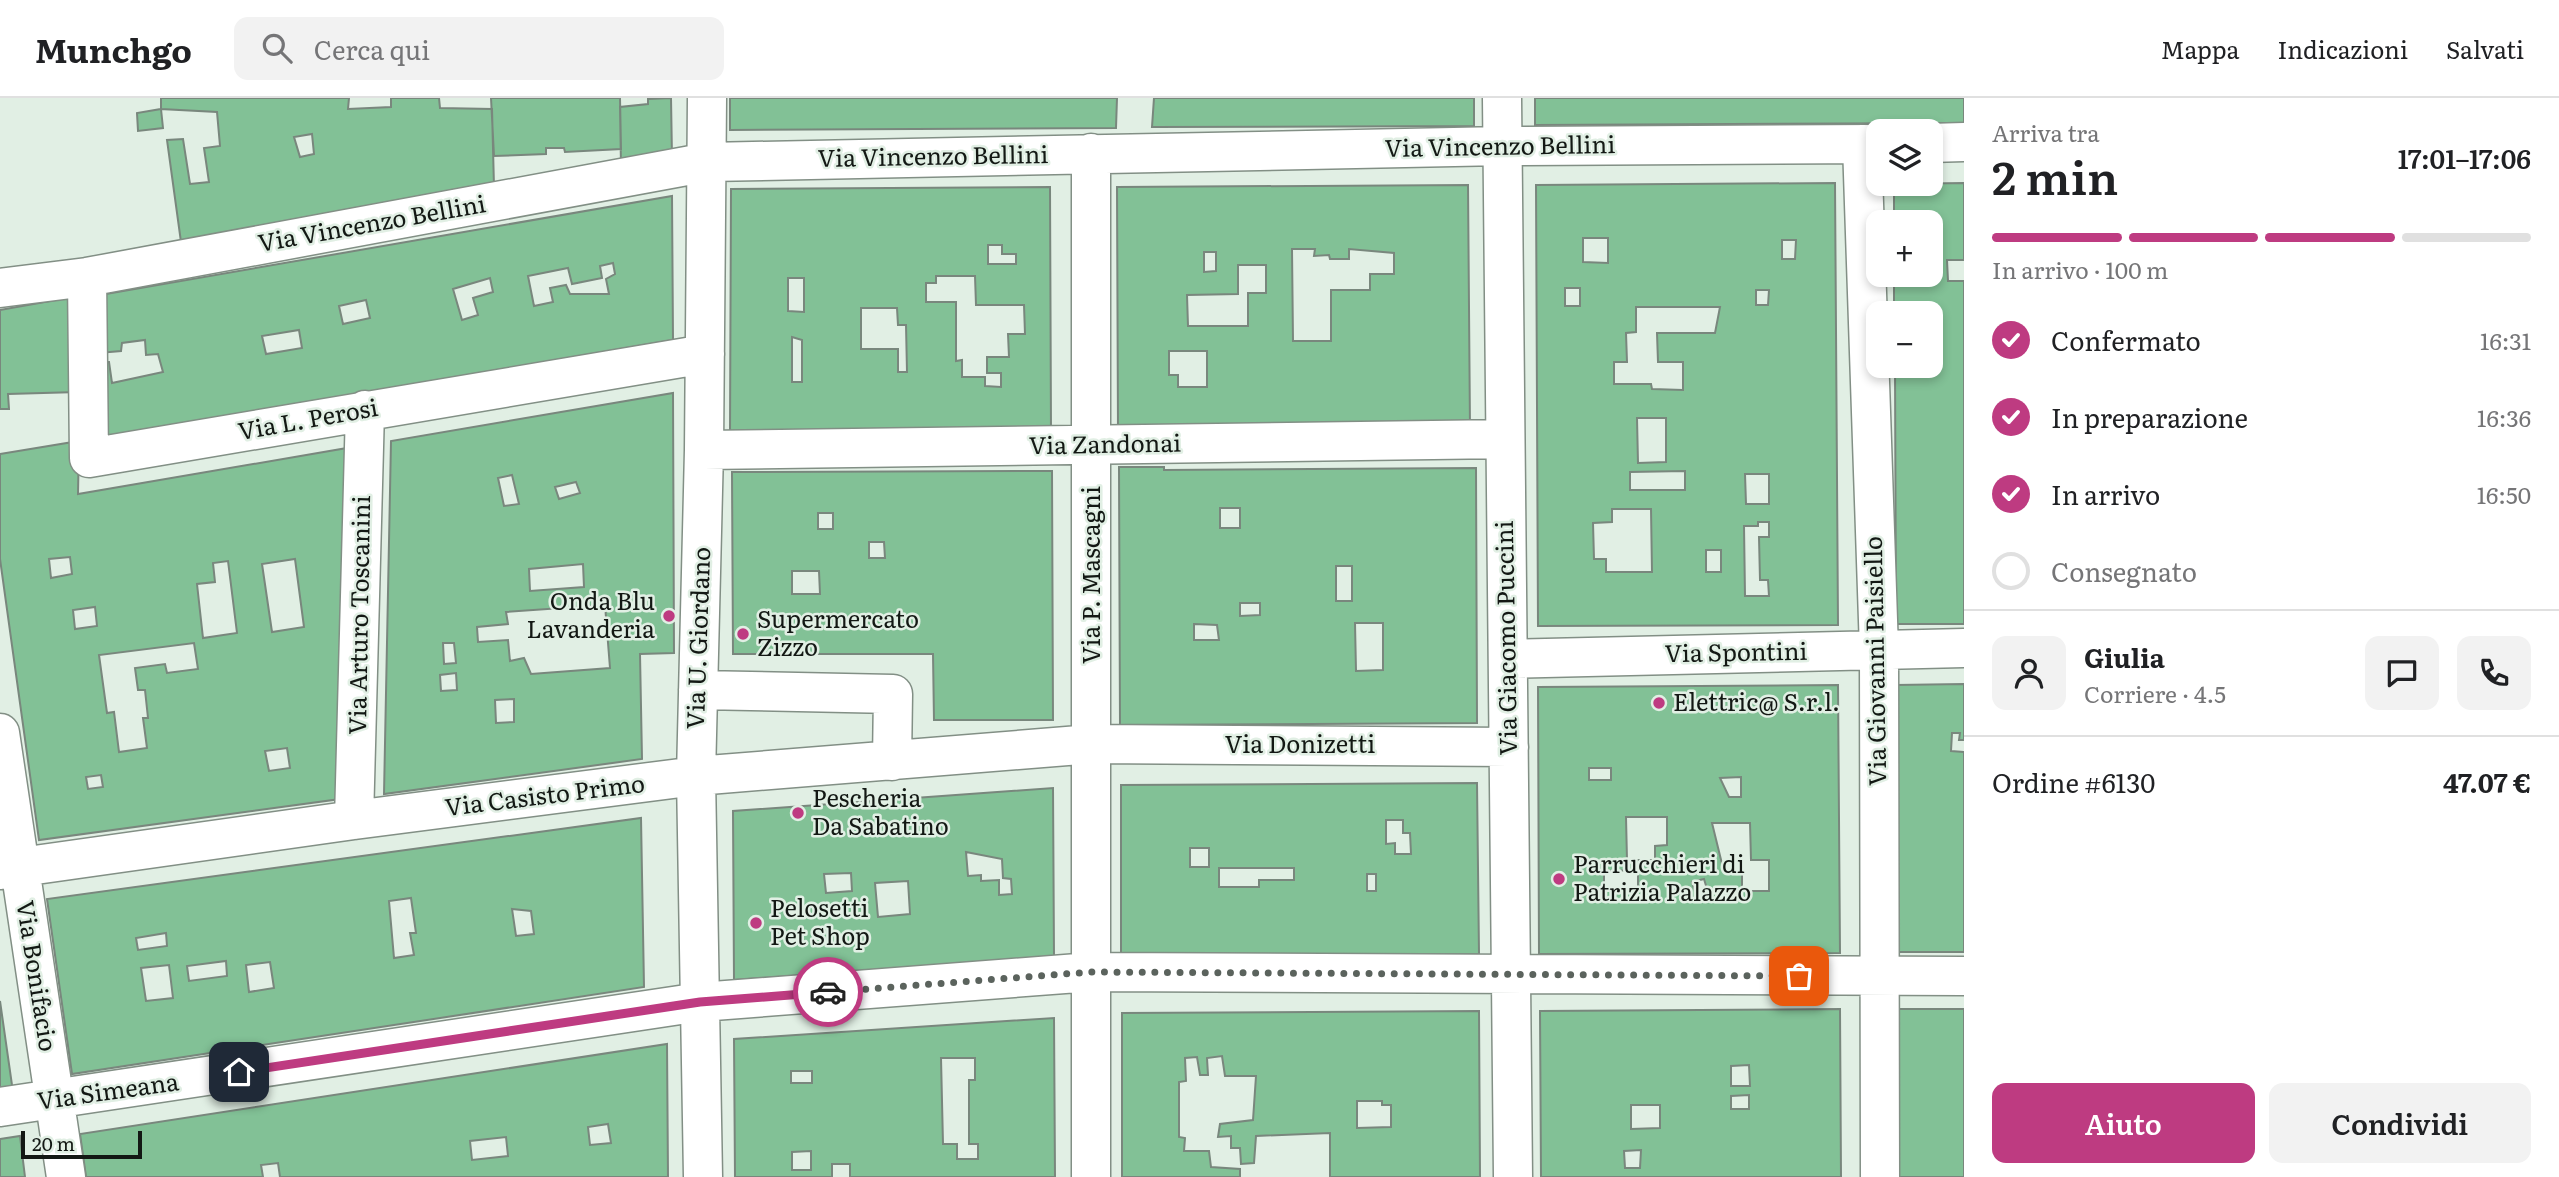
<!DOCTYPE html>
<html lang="it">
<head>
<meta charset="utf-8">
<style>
  body { margin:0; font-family:Literata,serif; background:#f2f2f2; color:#202124; height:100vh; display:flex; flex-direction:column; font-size:26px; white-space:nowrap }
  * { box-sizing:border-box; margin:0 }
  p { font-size:23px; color:#757577 }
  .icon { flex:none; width:38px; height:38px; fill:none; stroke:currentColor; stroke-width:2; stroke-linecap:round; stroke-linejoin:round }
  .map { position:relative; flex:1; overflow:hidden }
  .sheet { display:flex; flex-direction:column; background:#fff; width:595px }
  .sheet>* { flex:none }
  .controls { position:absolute; left:1866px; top:21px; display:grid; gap:14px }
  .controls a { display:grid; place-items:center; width:77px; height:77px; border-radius:14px; background:#fff; box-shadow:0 4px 10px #0003; font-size:35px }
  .scale { position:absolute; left:21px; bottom:18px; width:121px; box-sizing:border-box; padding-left:7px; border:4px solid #131814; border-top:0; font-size:19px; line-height:24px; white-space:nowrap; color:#131814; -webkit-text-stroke:5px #e1efe4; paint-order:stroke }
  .pin { position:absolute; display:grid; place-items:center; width:60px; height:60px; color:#fff; margin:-30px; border-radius:14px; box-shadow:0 4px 10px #0006 }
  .courier { position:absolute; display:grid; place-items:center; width:70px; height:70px; margin:-35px; border:5px solid #be3b81; border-radius:50%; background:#fff; color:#222; box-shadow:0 2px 9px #0007 }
  .headline em { font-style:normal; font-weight:600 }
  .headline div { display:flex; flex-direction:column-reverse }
  .headline { display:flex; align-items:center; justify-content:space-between; height:119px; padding:0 28px }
  h1 { font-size:46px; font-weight:600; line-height:52px }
  .bar { display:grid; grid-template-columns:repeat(4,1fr); gap:10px 7px; align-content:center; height:84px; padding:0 28px }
  .bar i { height:9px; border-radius:5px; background:#e0e0e0 }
  .bar .on { background:#be3b81 }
  .bar p { grid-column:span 4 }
  .line { display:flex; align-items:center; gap:18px; padding:0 28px; border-top:2px solid #e0e0e0 }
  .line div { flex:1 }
  .round { display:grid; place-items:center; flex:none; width:74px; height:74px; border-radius:14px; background:#f2f2f2 }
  ol { padding:0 28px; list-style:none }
  li { display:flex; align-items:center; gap:21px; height:77px }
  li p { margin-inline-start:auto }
  li .icon { padding:7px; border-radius:50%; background:#be3b81; color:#fff; stroke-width:4 }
  li:last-child { color:#757577 }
  li i { width:38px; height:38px; border:4px solid #e0e0e0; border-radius:50% }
  .cta { display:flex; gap:14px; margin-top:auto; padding:14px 28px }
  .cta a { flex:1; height:80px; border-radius:14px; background:#be3b81; color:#fff; font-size:28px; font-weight:600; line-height:80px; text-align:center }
  .cta a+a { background:#f2f2f2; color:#202124 }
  header { display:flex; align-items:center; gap:42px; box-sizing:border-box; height:98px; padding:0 35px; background:#fff; border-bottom:2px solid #e0e0e0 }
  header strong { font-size:33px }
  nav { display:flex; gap:38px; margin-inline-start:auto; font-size:24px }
  .search { width:490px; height:63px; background:#f2f2f2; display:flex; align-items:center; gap:18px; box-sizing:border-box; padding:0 24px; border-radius:14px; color:#757577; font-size:26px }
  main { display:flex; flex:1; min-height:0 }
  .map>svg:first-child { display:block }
  .building { fill:#82c196; stroke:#79877d; stroke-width:2; fill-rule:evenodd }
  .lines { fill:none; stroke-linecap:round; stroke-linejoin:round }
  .minor-casing { stroke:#828f85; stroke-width:41 }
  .minor { stroke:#fff; stroke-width:38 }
  .done { stroke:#5b635d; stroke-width:7; stroke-dasharray:0 12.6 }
  .route { stroke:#be3b81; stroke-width:9 }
  .poi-dot { fill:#be3b81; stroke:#e1efe4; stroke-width:2.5 }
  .labels { text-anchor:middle; stroke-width:5; stroke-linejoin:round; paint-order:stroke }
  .street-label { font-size:24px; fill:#131814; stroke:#e1efe4 }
  .poi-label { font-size:24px; fill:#131814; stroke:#e1efe4; text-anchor:start }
</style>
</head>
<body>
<header>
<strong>Munchgo</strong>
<div class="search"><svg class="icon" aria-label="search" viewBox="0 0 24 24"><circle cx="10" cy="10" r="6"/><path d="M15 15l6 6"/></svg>Cerca qui</div>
<nav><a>Mappa</a><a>Indicazioni</a><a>Salvati</a></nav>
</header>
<main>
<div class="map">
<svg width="1964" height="1079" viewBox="0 0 1964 1079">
  <rect width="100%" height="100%" fill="#e1efe4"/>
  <path class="building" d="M 161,0 L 349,0 L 348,11 L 391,9 L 391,0 L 439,0 L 440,10 L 492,11 L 494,89 L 181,144 L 167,42 L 183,41 L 190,86 L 209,84 L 204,50 L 220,48 L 217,14 L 161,11 ZM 312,36 L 314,56 L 300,59 L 294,39 Z
    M 491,0 L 620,0 L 621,51 L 565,54 L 564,50 L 546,50 L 546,56 L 494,58 Z
    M 671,0 L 672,59 L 621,68 L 620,9 L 648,6 L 648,1 Z
    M 730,0 L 1117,0 L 1116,30 L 730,32 Z
    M 1154,0 L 1474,0 L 1474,28 L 1152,29 Z
    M 1535,0 L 1964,0 L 1964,25 L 1535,27 Z
    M 161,11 L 163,30 L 138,33 L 137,15 Z
    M 1835,85 L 1838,527 L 1538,528 L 1536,87 ZM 1583,140 L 1608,140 L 1608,165 L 1583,164 ZM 1782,142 L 1796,142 L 1795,161 L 1782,161 ZM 1565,190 L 1580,190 L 1580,208 L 1565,208 ZM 1756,192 L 1769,192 L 1768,207 L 1756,207 ZM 1636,209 L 1720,209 L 1715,235 L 1657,235 L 1658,264 L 1683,264 L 1683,292 L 1652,291 L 1651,286 L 1614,286 L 1614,264 L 1627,264 L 1626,235 L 1636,234 ZM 1637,320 L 1666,320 L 1666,364 L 1638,365 ZM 1685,373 L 1685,392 L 1630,392 L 1630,374 ZM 1745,376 L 1769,376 L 1769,406 L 1746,406 ZM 1612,411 L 1651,411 L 1652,474 L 1606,474 L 1606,461 L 1594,461 L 1593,425 L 1612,424 ZM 1758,424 L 1769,424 L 1769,439 L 1759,439 L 1760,482 L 1768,482 L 1769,498 L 1745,498 L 1744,428 L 1758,428 ZM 1706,452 L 1721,452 L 1721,474 L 1706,474 Z
    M 1964,85 L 1964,162 L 1947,162 L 1948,183 L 1964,183 L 1964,526 L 1896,526 L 1895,268 L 1930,268 L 1930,215 L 1894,215 L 1894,177 L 1930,177 L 1930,124 L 1894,124 L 1894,86 Z
    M 1468,87 L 1470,331 L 1118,333 L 1117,89 ZM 1292,151 L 1315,151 L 1314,158 L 1329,157 L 1330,161 L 1349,161 L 1349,151 L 1394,155 L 1394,176 L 1370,176 L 1370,192 L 1331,192 L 1331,243 L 1293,243 ZM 1204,154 L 1216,154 L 1216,173 L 1204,174 ZM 1238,167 L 1266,167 L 1266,195 L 1248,195 L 1248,228 L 1188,228 L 1187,197 L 1238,196 ZM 1169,253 L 1207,253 L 1207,289 L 1178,289 L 1178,277 L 1169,277 Z
    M 1050,89 L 1051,334 L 730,335 L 731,91 ZM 988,147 L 1002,147 L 1002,156 L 1016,156 L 1016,166 L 988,166 ZM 936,178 L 975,178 L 976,207 L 1024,207 L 1025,236 L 1008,236 L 1009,259 L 987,259 L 987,275 L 1001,275 L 1001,289 L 985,288 L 985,279 L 962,279 L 962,262 L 956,263 L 956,204 L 926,204 L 926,185 L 936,185 ZM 788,180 L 804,180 L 804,214 L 788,213 ZM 861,210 L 897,210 L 898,227 L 906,227 L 907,274 L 898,274 L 898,251 L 861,251 ZM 792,239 L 802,242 L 802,284 L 792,284 Z
    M 672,98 L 673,242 L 100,340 L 101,264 L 109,264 L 112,285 L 163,274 L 158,256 L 146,257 L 145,242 L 122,245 L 121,253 L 99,255 L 100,197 ZM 613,165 L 615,176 L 606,181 L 609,196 L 570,196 L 566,187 L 550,190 L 553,204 L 534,208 L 528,178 L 568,170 L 572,186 L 602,180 L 600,168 ZM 490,180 L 493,194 L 473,200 L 478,217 L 462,222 L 453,191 ZM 366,202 L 370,220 L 343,226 L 339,208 ZM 299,232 L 302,250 L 266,256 L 262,238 Z
    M 78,198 L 78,294 L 8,296 L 9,311 L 0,311 L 0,212 Z
    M 673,295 L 674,555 L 640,556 L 642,661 L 384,696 L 391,343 ZM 512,377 L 519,406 L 504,408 L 498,380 ZM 576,384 L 580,395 L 559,401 L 555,389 ZM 583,466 L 584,489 L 530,493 L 529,471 ZM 605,507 L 610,570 L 531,576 L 524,560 L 510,563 L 508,542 L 478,544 L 477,529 L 508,526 L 506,514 ZM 443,545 L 454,545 L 456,565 L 444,566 ZM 456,575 L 457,592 L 441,593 L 440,577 ZM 514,601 L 514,624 L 496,625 L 495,602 Z
    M 79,343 L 78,396 L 347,350 L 340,701 L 39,742 L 0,461 L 0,356 ZM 70,459 L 72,476 L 51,480 L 49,461 ZM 295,461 L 304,529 L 272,534 L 262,466 ZM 228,463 L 237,535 L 203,540 L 197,486 L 215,484 L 213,465 ZM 95,509 L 97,528 L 75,531 L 73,512 ZM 194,545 L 198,571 L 167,575 L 165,566 L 135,570 L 138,592 L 145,592 L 148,620 L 143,620 L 147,650 L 119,654 L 114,614 L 107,615 L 99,557 ZM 287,650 L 290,670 L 269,673 L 265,653 ZM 101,677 L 103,689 L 88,691 L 86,679 Z
    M 1119,369 L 1164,369 L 1164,372 L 1476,370 L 1477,625 L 1120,627 ZM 1220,410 L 1240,410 L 1240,430 L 1220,430 ZM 1336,468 L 1352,468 L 1352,503 L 1336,503 ZM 1240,505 L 1260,505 L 1260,517 L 1240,518 ZM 1355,525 L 1383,525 L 1383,572 L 1356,573 ZM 1194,526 L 1217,527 L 1219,542 L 1194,542 Z
    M 1052,373 L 1053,622 L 934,622 L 933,556 L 733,556 L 732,374 ZM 818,415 L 833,415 L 833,431 L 818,431 ZM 869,444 L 884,444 L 885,460 L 869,460 ZM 792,473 L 819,473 L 820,496 L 792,496 Z
    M 1964,586 L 1964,642 L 1959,642 L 1960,635 L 1952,635 L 1951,653 L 1964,654 L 1964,854 L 1898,854 L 1896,587 Z
    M 1838,587 L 1840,855 L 1539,856 L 1538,589 ZM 1589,670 L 1611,670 L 1611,682 L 1589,682 ZM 1741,679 L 1741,699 L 1729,699 L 1720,680 ZM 1626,719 L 1667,719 L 1667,747 L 1655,748 L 1655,762 L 1627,762 ZM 1712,725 L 1750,725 L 1751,762 L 1769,762 L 1769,793 L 1742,793 L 1742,774 L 1724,774 ZM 1638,772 L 1638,791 L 1604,792 L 1604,773 ZM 1704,781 L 1710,801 L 1697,801 L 1692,784 Z
    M 1477,685 L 1479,856 L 1121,859 L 1121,687 ZM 1386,722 L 1403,722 L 1403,735 L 1410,735 L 1411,756 L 1395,756 L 1395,745 L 1386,746 ZM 1190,750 L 1209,750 L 1209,769 L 1190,769 ZM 1219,770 L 1294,770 L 1294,782 L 1259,782 L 1259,789 L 1219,789 ZM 1367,776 L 1376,776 L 1376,793 L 1367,793 Z
    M 1053,690 L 1054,859 L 734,882 L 733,713 ZM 966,754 L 1002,761 L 1003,780 L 1011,781 L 1012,796 L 999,797 L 999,782 L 981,783 L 981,777 L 968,778 ZM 851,775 L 852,793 L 826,795 L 824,776 ZM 908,783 L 910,816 L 878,819 L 875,785 Z
    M 641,720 L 644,889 L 72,976 L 47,801 ZM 411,800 L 416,835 L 410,835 L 414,857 L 394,860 L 389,803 ZM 512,811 L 531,813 L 534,836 L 516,838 ZM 166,835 L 167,848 L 138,852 L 136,840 ZM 226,863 L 227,878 L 189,883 L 187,868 ZM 270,864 L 274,890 L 249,894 L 246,867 ZM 169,867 L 173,900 L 146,903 L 141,870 Z
    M 0,903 L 13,994 L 0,995 Z
    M 1840,911 L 1841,1079 L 1541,1079 L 1540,913 ZM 1749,967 L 1750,988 L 1731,988 L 1731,968 ZM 1749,997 L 1749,1011 L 1731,1011 L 1731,998 ZM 1631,1007 L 1660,1007 L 1660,1030 L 1631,1031 ZM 1641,1052 L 1640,1070 L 1625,1070 L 1624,1053 Z
    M 1898,911 L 1964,911 L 1964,1079 L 1899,1079 Z
    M 1479,913 L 1480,1079 L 1330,1079 L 1330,1035 L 1256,1038 L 1254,1065 L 1241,1066 L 1240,1050 L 1231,1050 L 1231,1038 L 1218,1039 L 1220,1026 L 1253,1022 L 1256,978 L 1225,978 L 1222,958 L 1207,960 L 1208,977 L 1200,977 L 1197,959 L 1185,960 L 1186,983 L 1179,984 L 1179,1039 L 1185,1040 L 1184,1053 L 1209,1053 L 1211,1069 L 1240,1071 L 1240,1079 L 1122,1079 L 1122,915 ZM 1357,1003 L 1382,1003 L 1382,1007 L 1391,1007 L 1391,1029 L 1357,1030 Z
    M 1054,920 L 1055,1079 L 850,1079 L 850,1066 L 832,1066 L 832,1079 L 735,1079 L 734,941 ZM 941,960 L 975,960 L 975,982 L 969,982 L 969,1046 L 978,1046 L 978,1061 L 957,1061 L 957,1046 L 943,1046 ZM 791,973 L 812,973 L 812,985 L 791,985 ZM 811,1053 L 811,1072 L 792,1072 L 792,1054 Z
    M 667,946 L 668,1079 L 280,1079 L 278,1065 L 261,1067 L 263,1079 L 86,1079 L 80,1036 ZM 608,1026 L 611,1045 L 590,1047 L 588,1029 ZM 506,1039 L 508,1058 L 472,1062 L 470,1043 Z
    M 20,1038 L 25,1079 L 0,1079 L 0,1041 Z"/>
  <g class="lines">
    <g class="minor-casing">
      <path id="minor" d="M 1502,0 L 1513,1079
        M 1930,45 L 1964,44
        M 1862,46 L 1879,552 L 1880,1079
        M 87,179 L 89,360 L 705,256
        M 0,190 L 87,179 L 708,64 L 1503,48 L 1878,46
        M 704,352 L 1505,341
        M 1508,561 L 1964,550
        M 698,592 L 893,596 L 892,663
        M 0,635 L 66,1079
        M 354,722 L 365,312
        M 0,772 L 354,722 L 696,678 L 1092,646 L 1509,649
        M 0,1009 L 700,904 L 1091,874 L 1964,878
        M 703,1079 L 696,678 L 704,352 L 707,0
        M 1091,1079 L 1091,55"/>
    </g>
    <use href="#minor" class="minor"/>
  </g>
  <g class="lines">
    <path class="done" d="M 828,894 L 1091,874 L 1799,878"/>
    <path class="route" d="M 239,974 L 700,904 L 828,894"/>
  </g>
  <g class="poi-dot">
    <circle cx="669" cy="518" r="7"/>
    <circle cx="743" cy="536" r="7"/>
    <circle cx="1659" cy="605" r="7"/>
    <circle cx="798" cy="715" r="7"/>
    <circle cx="1559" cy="781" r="7"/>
    <circle cx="756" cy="825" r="7"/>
  </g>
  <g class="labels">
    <g class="street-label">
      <text transform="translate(1500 49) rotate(-1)" y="8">Via Vincenzo Bellini</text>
      <text transform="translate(933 59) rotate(-1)" y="8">Via Vincenzo Bellini</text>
      <text transform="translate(372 126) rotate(-10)" y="8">Via Vincenzo Bellini</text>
      <text transform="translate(308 322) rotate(-10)" y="8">Via L. Perosi</text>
      <text transform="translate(1105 347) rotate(-1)" y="8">Via Zandonai</text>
      <text transform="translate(1092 477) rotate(-90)" y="8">Via P. Mascagni</text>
      <text transform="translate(360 517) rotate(-89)" y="8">Via Arturo Toscanini</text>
      <text transform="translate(699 540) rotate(-88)" y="8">Via U. Giordano</text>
      <text transform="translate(1507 540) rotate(-91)" y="8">Via Giacomo Puccini</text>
      <text transform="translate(1736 555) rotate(-1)" y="8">Via Spontini</text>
      <text transform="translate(1876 563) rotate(-91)" y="8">Via Giovanni Paisiello</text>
      <text x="1300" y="655">Via Donizetti</text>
      <text transform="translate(545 698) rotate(-7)" y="8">Via Casisto Primo</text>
      <text transform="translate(36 878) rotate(81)" y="8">Via Bonifacio</text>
      <text transform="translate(108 994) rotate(-8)" y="8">Via Simeana</text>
    </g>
    <g class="poi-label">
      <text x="655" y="512" text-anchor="end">Onda Blu<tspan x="655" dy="28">Lavanderia</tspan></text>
      <text x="757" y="530">Supermercato<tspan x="757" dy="28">Zizzo</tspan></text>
      <text x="1673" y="613">Elettric@ S.r.l.</text>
      <text x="812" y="709">Pescheria<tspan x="812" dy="28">Da Sabatino</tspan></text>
      <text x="1573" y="775">Parrucchieri di<tspan x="1573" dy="28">Patrizia Palazzo</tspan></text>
      <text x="770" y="819">Pelosetti<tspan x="770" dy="28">Pet Shop</tspan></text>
    </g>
  </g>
</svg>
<div class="controls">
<a><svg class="icon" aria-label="layers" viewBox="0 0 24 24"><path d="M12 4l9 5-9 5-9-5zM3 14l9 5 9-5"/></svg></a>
<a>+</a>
<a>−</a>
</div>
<div class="scale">20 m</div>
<div class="pin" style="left:1799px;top:878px;background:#ea580c"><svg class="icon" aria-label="bag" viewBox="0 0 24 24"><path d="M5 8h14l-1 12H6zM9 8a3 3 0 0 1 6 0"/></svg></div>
<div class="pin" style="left:239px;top:974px;background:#1f2937"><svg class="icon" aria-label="home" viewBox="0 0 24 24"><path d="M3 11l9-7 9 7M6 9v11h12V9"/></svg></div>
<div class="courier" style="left:828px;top:894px"><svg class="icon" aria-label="car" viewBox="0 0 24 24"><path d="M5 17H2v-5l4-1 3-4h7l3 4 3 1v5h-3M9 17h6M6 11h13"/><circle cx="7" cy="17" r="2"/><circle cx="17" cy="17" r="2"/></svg></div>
</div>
<section class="sheet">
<div class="headline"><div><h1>2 min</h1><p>Arriva tra</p></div><em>17:01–17:06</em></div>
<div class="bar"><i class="on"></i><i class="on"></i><i class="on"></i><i></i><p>In arrivo · 100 m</p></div>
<ol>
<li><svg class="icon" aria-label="check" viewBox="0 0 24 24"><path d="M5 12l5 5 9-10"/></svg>Confermato<p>16:31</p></li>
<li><svg class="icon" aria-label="check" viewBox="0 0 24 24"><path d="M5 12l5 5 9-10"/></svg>In preparazione<p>16:36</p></li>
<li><svg class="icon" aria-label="check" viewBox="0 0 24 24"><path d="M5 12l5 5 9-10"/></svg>In arrivo<p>16:50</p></li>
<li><i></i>Consegnato</li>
</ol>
<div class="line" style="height:126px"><a class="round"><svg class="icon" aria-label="person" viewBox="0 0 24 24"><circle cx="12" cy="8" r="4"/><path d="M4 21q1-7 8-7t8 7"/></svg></a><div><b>Giulia</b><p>Corriere · 4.5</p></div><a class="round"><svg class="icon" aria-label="chat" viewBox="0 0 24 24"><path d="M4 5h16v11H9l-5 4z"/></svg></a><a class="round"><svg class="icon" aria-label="phone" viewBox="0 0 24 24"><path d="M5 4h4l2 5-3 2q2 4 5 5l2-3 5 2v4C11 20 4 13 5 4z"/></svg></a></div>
<div class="line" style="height:91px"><div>Ordine #6130</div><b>47.07 €</b></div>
<div class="cta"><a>Aiuto</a><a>Condividi</a></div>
</section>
</main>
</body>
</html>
